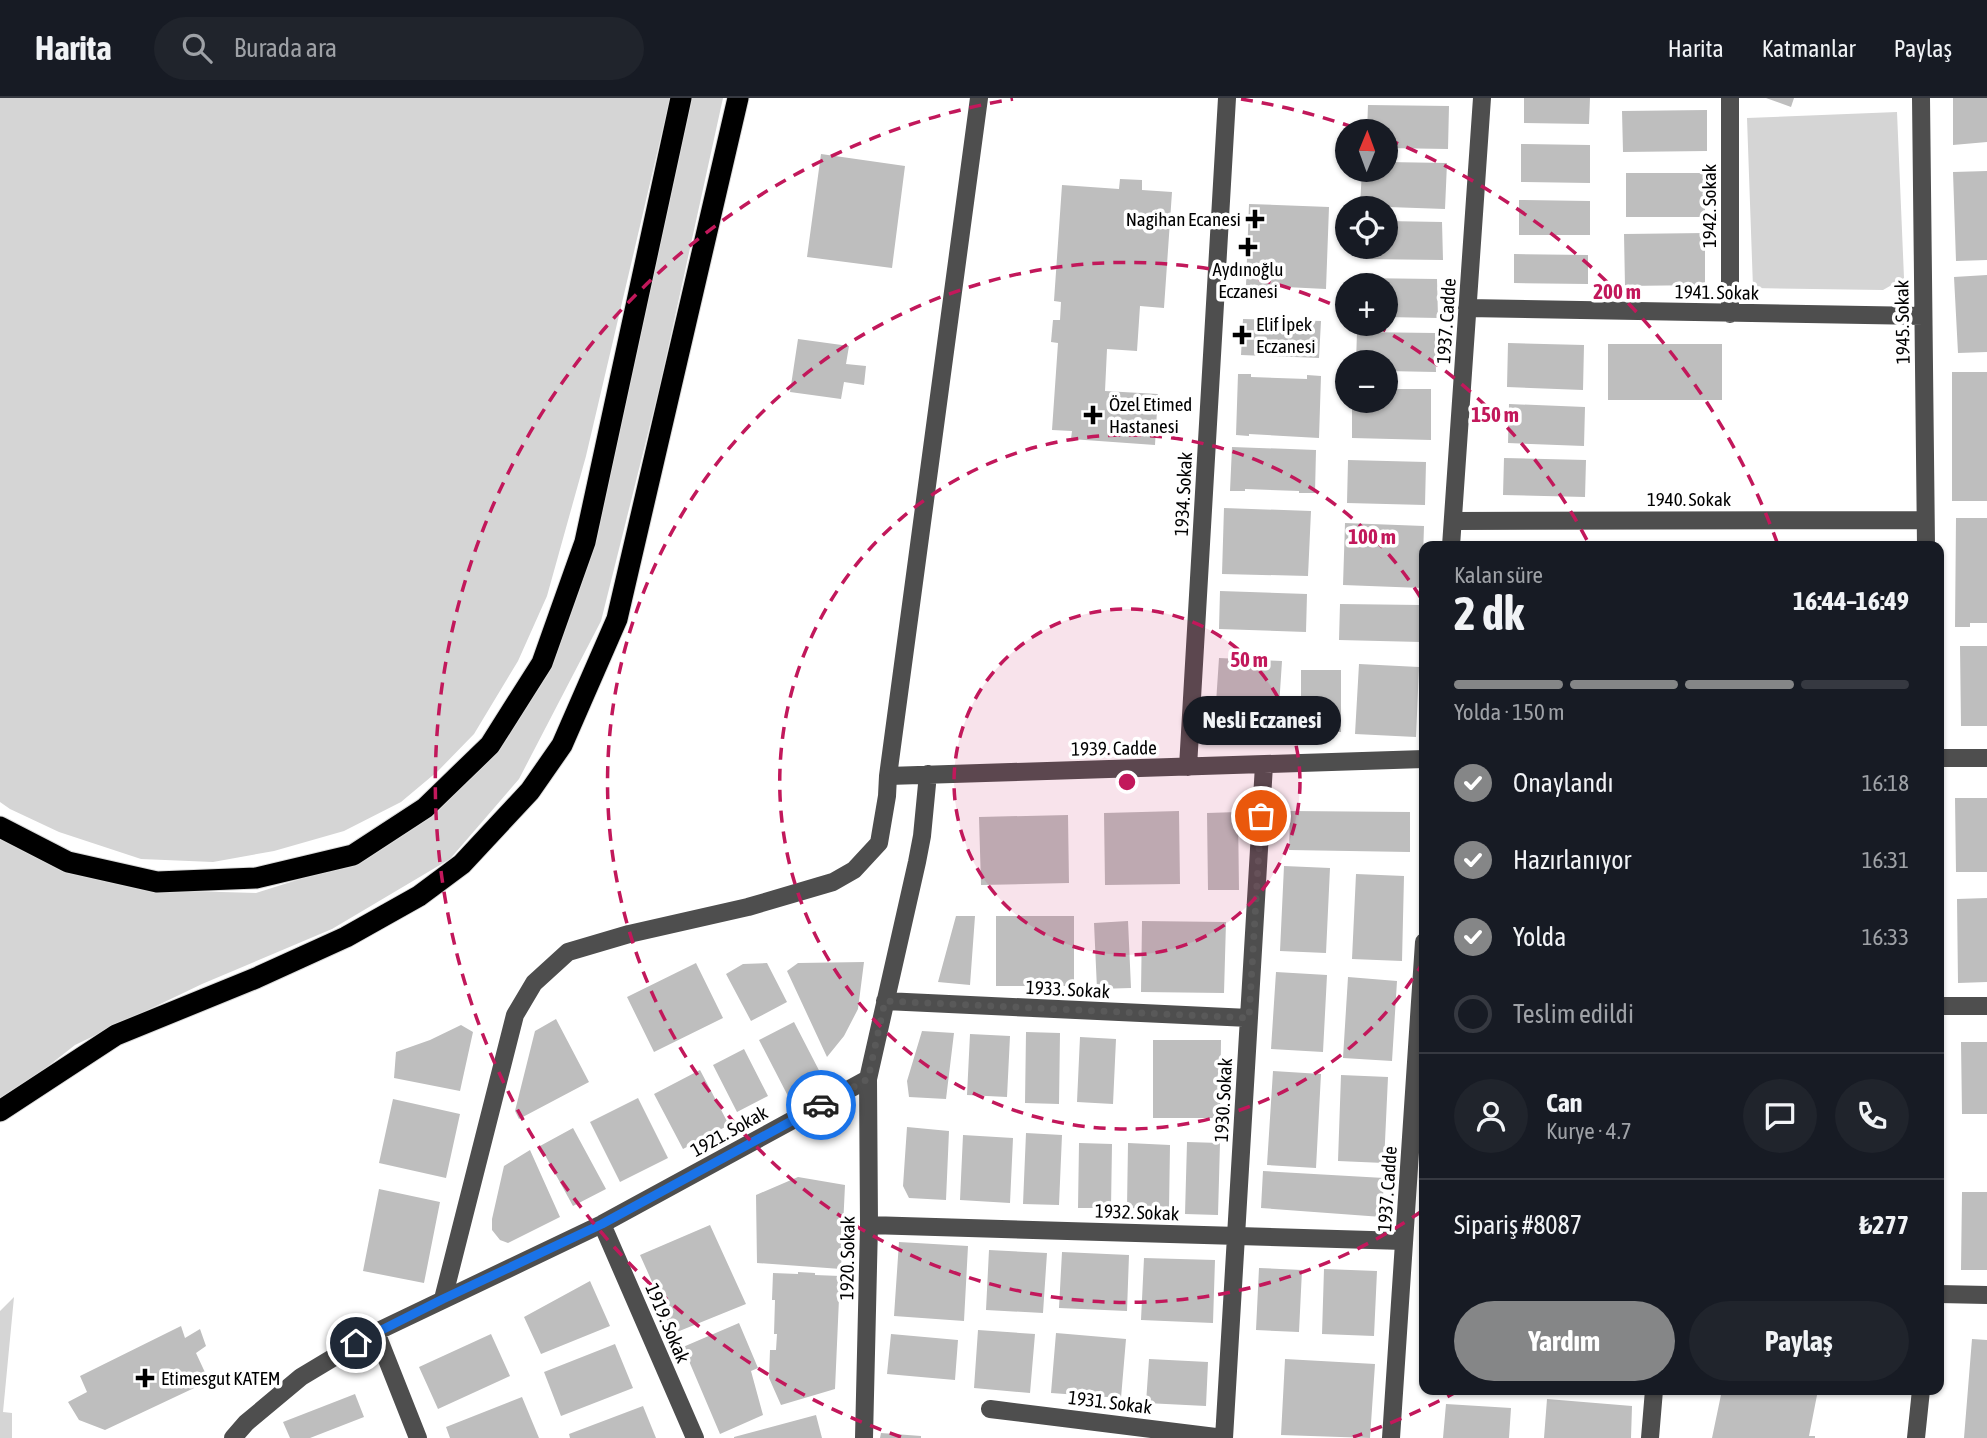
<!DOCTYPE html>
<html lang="tr">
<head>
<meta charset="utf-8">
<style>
  body { margin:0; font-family:"Asap Condensed",sans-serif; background:#20242c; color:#f1f3f6; height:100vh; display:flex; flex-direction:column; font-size:26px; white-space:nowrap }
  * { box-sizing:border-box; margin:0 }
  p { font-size:23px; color:#9ea1a6 }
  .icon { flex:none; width:38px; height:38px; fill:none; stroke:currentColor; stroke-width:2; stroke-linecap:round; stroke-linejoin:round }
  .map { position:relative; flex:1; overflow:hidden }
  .drawer { position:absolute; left:1419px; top:443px; width:525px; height:854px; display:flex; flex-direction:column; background:#171b24; border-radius:14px; box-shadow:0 2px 5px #0004 }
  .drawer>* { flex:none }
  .needle { width:46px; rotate:1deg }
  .buttons { position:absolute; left:1335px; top:21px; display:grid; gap:14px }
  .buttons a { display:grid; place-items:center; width:63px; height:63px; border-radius:50%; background:#171b24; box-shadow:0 2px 5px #0004; font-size:35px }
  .pin { position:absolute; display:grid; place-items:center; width:60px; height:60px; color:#fff; margin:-30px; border:4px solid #fff; border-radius:50%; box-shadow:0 2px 7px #0007 }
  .courier { position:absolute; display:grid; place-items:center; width:70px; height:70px; margin:-35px; border:5px solid #1a73e8; border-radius:50%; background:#fff; color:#222; box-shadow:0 2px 9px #0007 }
  .bubble { position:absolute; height:49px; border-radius:24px; background:#171b24; box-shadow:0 2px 5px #0004; font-size:23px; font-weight:700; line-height:49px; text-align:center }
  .overview em { font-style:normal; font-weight:700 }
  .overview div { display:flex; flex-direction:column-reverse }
  .overview { display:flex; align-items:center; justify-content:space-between; height:119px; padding:0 35px }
  h1 { font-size:46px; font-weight:700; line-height:52px }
  .bar { display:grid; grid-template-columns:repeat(4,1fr); gap:10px 7px; align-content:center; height:84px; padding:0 35px }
  .bar i { height:9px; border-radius:5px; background:#363941 }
  .bar .active { background:#858687 }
  .bar p { grid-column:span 4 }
  .line { display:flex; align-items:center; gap:18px; padding:0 35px; border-top:2px solid #363941 }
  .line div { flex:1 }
  .round { display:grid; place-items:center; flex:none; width:74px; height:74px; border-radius:37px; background:#20242c }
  ol { padding:0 35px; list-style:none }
  li { display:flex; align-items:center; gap:21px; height:77px }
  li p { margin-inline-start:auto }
  li .icon { padding:7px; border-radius:50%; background:#858687; color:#fff; stroke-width:4 }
  li:last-child { color:#9ea1a6 }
  li i { width:38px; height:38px; border:4px solid #363941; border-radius:50% }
  .action { display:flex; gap:14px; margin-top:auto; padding:14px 35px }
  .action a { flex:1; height:80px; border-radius:42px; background:#858687; color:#fff; font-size:28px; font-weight:700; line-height:80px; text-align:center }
  .action a+a { background:#20242c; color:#f1f3f6 }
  header { display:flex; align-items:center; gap:42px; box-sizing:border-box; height:98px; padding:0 35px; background:#171b24; border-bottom:2px solid #363941 }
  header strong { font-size:33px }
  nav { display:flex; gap:38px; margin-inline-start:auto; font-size:24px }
  .search { width:490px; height:63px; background:#20242c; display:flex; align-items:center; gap:18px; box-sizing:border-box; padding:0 24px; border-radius:38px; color:#9ea1a6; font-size:26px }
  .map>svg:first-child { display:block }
  .green { fill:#d5d5d5 }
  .building { fill:#bebebe }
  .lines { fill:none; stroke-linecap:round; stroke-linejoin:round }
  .highway-casing { stroke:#dbdbdb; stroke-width:23 }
  .minor { stroke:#4e4e4e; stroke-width:18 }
  .highway { stroke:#000; stroke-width:21 }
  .done { stroke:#595959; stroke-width:7; stroke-dasharray:0 12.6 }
  .route { stroke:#1a73e8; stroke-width:9 }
  .ring { fill:none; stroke:#c2185b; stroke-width:3.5; stroke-dasharray:12 9 }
  .poi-dot { fill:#000; stroke:#fff; stroke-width:2.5 }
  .labels { text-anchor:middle; stroke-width:7; stroke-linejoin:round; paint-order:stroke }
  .street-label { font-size:19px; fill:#000; stroke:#fff }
  .poi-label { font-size:19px; fill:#000; stroke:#fff; text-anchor:start }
  .centre { fill:#c2185b; stroke:#fff; stroke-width:3.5 }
  .ring-label { font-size:21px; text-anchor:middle; font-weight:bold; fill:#c2185b; stroke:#fff; stroke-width:7; stroke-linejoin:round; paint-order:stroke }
</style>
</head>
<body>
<header>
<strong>Harita</strong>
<div class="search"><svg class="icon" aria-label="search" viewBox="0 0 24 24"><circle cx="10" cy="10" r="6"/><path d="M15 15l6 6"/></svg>Burada ara</div>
<nav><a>Harita</a><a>Katmanlar</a><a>Paylaş</a></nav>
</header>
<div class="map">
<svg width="1987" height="1340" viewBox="0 0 1987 1340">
  <rect width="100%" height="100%" fill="#fff"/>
  <path class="green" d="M 0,0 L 670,0 L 586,358 L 547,498 L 518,563 L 474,636 L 438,673 L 401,704 L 344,733 L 274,753 L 213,764 L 141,761 L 59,734 L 10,711 L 0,704 Z
    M 692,0 L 723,0 L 660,287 L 601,523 L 519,681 L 450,761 L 332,831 L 202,886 L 75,947 L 0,1006 L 0,737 L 152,792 L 256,795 L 357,763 L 429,714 L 545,569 L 642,216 Z
    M 1897,14 L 1904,180 L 1883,192 L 1753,190 L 1747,20 Z
    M 14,1199 L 3,1314 L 12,1315 L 12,1340 L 0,1340 L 0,1213 Z"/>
  <path class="building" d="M 1524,0 L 1590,0 L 1589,26 L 1524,25 Z
    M 1766,0 L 1794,0 L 1791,9 Z
    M 1953,0 L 1987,0 L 1987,44 L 1953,47 Z
    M 1368,7 L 1449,8 L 1448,51 L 1386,50 L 1386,33 L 1367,33 Z
    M 1707,12 L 1707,53 L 1623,54 L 1622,13 Z
    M 1521,46 L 1590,47 L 1590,85 L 1521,84 Z
    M 821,56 L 905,68 L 892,170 L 807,159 Z
    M 1386,64 L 1447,65 L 1445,111 L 1360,108 L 1362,72 L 1386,72 Z
    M 1987,73 L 1987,162 L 1956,163 L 1953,74 Z
    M 1626,75 L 1705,75 L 1705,119 L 1626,119 Z
    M 1120,81 L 1142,82 L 1142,92 L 1172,94 L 1164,210 L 1140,208 L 1137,253 L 1107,251 L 1105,293 L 1158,296 L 1155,347 L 1071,341 L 1072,333 L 1052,332 L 1058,245 L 1051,244 L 1053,222 L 1060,222 L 1061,204 L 1054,203 L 1062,87 L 1119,91 Z
    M 1519,102 L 1590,103 L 1590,137 L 1519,137 Z
    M 1249,106 L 1329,109 L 1326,191 L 1246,187 Z
    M 1386,123 L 1442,124 L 1443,162 L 1363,161 L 1363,149 L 1386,149 Z
    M 1705,135 L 1705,187 L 1625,188 L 1624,136 Z
    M 1514,156 L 1588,157 L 1588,186 L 1514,185 Z
    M 1987,177 L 1987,254 L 1958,255 L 1954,179 Z
    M 1358,180 L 1437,181 L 1438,220 L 1386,219 L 1386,187 L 1358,187 Z
    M 1243,221 L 1321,223 L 1319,260 L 1241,257 Z
    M 1357,234 L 1435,235 L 1436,274 L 1386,273 L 1386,264 L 1356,264 Z
    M 798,241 L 849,248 L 846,266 L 866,268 L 864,287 L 844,284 L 841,301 L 790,294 Z
    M 1508,245 L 1584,247 L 1583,292 L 1507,289 Z
    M 1608,246 L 1722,246 L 1722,302 L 1608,302 Z
    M 1952,274 L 1987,274 L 1987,403 L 1952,403 Z
    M 1238,276 L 1251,276 L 1251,279 L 1307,281 L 1307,277 L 1321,278 L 1319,340 L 1249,336 L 1249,338 L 1236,337 Z
    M 1386,291 L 1431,291 L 1431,342 L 1352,340 L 1352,303 L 1386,303 Z
    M 1509,306 L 1585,309 L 1584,348 L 1508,345 Z
    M 1232,349 L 1316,352 L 1315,395 L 1299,395 L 1299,393 L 1245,391 L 1245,393 L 1230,393 Z
    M 1504,360 L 1586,362 L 1585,399 L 1503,397 Z
    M 1348,362 L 1426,364 L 1425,407 L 1347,405 Z
    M 1224,410 L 1311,413 L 1308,478 L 1222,476 Z
    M 1956,420 L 1987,420 L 1987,525 L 1970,525 L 1970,529 L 1955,529 Z
    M 1345,425 L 1424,428 L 1422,490 L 1343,487 Z
    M 1220,493 L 1307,496 L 1306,534 L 1219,531 Z
    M 1340,506 L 1421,507 L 1421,544 L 1339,542 Z
    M 1960,548 L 1987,548 L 1987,628 L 1961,628 Z
    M 1219,560 L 1282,563 L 1277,639 L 1214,635 Z
    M 1359,566 L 1419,569 L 1416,639 L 1355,636 Z
    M 1301,572 L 1341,572 L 1341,634 L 1301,634 Z
    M 1955,700 L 1987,700 L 1987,774 L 1956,774 Z
    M 1179,713 L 1180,786 L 1105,787 L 1104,715 Z
    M 1290,713 L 1410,714 L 1410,754 L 1289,752 Z
    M 1238,714 L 1239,792 L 1208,792 L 1207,715 Z
    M 1068,717 L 1069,785 L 981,787 L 979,719 Z
    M 1284,768 L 1330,770 L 1326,855 L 1280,853 Z
    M 1356,776 L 1404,778 L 1402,863 L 1352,861 Z
    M 1987,800 L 1987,884 L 1958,885 L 1957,801 Z
    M 956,818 L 975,818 L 970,887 L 938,884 Z
    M 996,818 L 1074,818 L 1074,888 L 996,888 Z
    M 1128,823 L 1131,890 L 1097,891 L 1094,825 Z
    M 1142,823 L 1226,824 L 1224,895 L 1141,894 Z
    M 864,864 L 858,911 L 844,938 L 827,959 L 787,873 L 798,865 Z
    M 696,865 L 723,920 L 654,954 L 627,899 Z
    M 767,865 L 787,904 L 751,923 L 726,876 L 743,866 Z
    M 1276,874 L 1327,877 L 1323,954 L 1271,951 Z
    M 1348,879 L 1397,883 L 1392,963 L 1343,960 Z
    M 556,921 L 589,984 L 519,1021 L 515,1013 L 535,933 Z
    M 794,924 L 824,982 L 789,1000 L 759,942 Z
    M 461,927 L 473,934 L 460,993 L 394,980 L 396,954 L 430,942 Z
    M 922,933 L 954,935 L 946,1001 L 909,999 L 907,983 Z
    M 1026,934 L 1060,935 L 1059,1006 L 1025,1005 Z
    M 970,936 L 1010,938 L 1007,999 L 967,997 Z
    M 1080,939 L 1116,941 L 1113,1006 L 1077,1004 Z
    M 1153,942 L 1221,942 L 1220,1020 L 1153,1020 Z
    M 1961,944 L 1987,944 L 1987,1016 L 1962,1016 Z
    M 744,951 L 768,998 L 737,1014 L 713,967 Z
    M 700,972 L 729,1027 L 683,1051 L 654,996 Z
    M 1273,973 L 1321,976 L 1316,1070 L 1267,1067 Z
    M 1341,977 L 1388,979 L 1384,1065 L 1338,1063 Z
    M 638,1000 L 668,1060 L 620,1084 L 590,1024 Z
    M 393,1001 L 460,1016 L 446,1080 L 379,1065 Z
    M 907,1029 L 949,1033 L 946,1102 L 909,1100 L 903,1088 Z
    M 573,1030 L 606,1091 L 573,1108 L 540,1048 Z
    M 1026,1035 L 1062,1037 L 1059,1107 L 1023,1106 Z
    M 963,1037 L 1013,1040 L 1010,1105 L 960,1102 Z
    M 1187,1044 L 1220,1045 L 1218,1117 L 1185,1116 Z
    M 1079,1045 L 1112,1046 L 1111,1110 L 1078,1110 Z
    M 1128,1045 L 1170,1047 L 1169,1111 L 1127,1110 Z
    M 530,1052 L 560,1119 L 508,1145 L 500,1142 L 492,1132 L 492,1121 L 504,1068 Z
    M 1263,1073 L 1384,1080 L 1382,1119 L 1261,1110 Z
    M 798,1079 L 845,1087 L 841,1171 L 757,1165 L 756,1097 Z
    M 379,1091 L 440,1104 L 424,1185 L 363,1173 Z
    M 1962,1094 L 1987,1094 L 1987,1172 L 1961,1172 Z
    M 710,1127 L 746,1206 L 672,1236 L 658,1197 L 640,1157 Z
    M 899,1144 L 968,1148 L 964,1223 L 894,1218 Z
    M 989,1152 L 1047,1155 L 1043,1215 L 986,1212 Z
    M 1062,1154 L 1129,1157 L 1127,1213 L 1059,1210 Z
    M 1144,1160 L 1215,1162 L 1213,1225 L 1141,1222 Z
    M 1259,1170 L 1302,1172 L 1299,1234 L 1256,1232 Z
    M 1324,1171 L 1377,1173 L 1374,1238 L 1322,1236 Z
    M 798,1174 L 815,1175 L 815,1177 L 840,1178 L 835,1291 L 781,1307 L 769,1280 L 770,1252 L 776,1252 L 777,1236 L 774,1236 L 775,1202 L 772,1202 L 773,1175 L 798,1176 Z
    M 590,1183 L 610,1228 L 541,1256 L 524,1219 Z
    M 739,1225 L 758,1270 L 751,1273 L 763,1317 L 720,1336 L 683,1249 Z
    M 181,1228 L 185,1240 L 200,1231 L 206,1248 L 196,1255 L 209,1283 L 105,1332 L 79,1322 L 68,1304 L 87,1294 L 80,1278 Z
    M 978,1232 L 1035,1236 L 1030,1295 L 974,1290 Z
    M 1056,1235 L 1126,1241 L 1121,1300 L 1051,1295 Z
    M 491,1236 L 510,1278 L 438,1311 L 419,1269 Z
    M 891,1236 L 958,1242 L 955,1282 L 887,1276 Z
    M 1972,1241 L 1987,1242 L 1987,1340 L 1964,1340 Z
    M 615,1246 L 633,1290 L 561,1318 L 544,1274 Z
    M 1149,1261 L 1208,1264 L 1206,1308 L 1146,1305 Z
    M 1285,1261 L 1375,1266 L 1370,1340 L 1281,1337 Z
    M 1722,1292 L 1749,1293 L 1750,1292 L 1818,1292 L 1809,1338 L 1815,1338 L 1815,1340 L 1712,1340 Z
    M 355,1296 L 364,1319 L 310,1340 L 290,1340 L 283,1324 Z
    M 522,1299 L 539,1340 L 450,1340 L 446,1329 Z
    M 1547,1301 L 1632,1308 L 1631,1340 L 1544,1340 Z
    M 1446,1306 L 1511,1310 L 1509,1340 L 1443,1340 Z
    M 643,1308 L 656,1340 L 570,1340 L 569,1336 Z
    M 816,1317 L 822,1340 L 734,1340 L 734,1339 Z
    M 881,1335 L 921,1338 L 921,1340 L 880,1340 Z"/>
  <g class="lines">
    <g class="highway-casing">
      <path id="highway" d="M 0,729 L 68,764 L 157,784 L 256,780 L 353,757 L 425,710 L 490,647 L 542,565 L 585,444 L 681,0
        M 0,1013 L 116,937 L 256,880 L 346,839 L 419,798 L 462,766 L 530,693 L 562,647 L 617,521 L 738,0"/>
    </g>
    <path class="minor" d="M 1730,0 L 1730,216
      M 1921,0 L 1926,448
      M 1467,210 L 1923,218
      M 1453,423 L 1925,422
      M 1451,448 L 1482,0
      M 1939,660 L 1987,660
      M 1188,669 L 1227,0
      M 888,678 L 1424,661
      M 885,903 L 1249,920
      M 1939,908 L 1987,908
      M 602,1126 L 695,1340
      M 869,1127 L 1404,1143
      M 1939,1196 L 1987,1197
      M 443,1201 L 515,917 L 534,885 L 568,854 L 629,836 L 748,809 L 833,784 L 854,772 L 879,745 L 887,698 L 888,678 L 979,0
      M 376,1234 L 418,1340
      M 990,1311 L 1224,1340
      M 233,1340 L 246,1325 L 301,1279 L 376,1234 L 602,1126 L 868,981
      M 864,1340 L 869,1127 L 868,981 L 917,764 L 922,738 L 928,676
      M 1224,1340 L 1264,667
      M 1391,1340 L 1424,844
      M 1650,1340 L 1654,1292
      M 1916,1340 L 1921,1292"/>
    <use href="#highway" class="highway"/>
  </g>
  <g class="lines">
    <path class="done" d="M 821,1007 L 868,981 L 885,903 L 1249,920 L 1261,718"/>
    <path class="route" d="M 356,1245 L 443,1201 L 602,1126 L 821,1007"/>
  </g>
  <circle cx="1127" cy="684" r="173" fill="#c2185b" fill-opacity=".12"/>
  <g class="ring">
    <circle cx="1127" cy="684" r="173"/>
    <path d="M1424 863A347 347 0 1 1 1424 505"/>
    <path d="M1422 1113A520 520 0 1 1 1347 213M1375 227A520 520 0 0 1 1590 448"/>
    <path d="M1458 1293A693 693 0 0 1 1353 1339M901 1339A693 693 0 0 1 1013 1M1241 1A693 693 0 0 1 1364 33M1387 41A693 693 0 0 1 1778 447"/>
  </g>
  <g class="poi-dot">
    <path d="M1251.5 110.5h7v7h7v7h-7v7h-7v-7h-7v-7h7z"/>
    <path d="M1244.5 138.5h7v7h7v7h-7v7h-7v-7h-7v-7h7z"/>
    <path d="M1238.5 226.5h7v7h7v7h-7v7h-7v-7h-7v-7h7z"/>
    <path d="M1089.5 306.5h7v7h7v7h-7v7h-7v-7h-7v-7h7z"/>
    <path d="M141.5 1269.5h7v7h7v7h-7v7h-7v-7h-7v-7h7z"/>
  </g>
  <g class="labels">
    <g class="street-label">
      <text transform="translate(1709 108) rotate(-90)" y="7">1942. Sokak</text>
      <text transform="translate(1717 194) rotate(1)" y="7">1941. Sokak</text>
      <text transform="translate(1446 223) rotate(-86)" y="7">1937. Cadde</text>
      <text transform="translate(1902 224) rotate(-91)" y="7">1945. Sokak</text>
      <text transform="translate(1183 396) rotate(-87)" y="7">1934. Sokak</text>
      <text x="1689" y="408">1940. Sokak</text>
      <text transform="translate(1114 650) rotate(-1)" y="7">1939. Cadde</text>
      <text transform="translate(1068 891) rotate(3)" y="7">1933. Sokak</text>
      <text transform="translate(1223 1002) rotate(-87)" y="7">1930. Sokak</text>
      <text transform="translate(729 1033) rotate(-29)" y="7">1921. Sokak</text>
      <text transform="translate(1387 1091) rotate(-86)" y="7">1937. Cadde</text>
      <text transform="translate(1137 1114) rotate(2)" y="7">1932. Sokak</text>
      <text transform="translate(847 1160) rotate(-89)" y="7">1920. Sokak</text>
      <text transform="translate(668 1225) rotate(67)" y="7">1919. Sokak</text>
      <text transform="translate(1110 1304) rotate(7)" y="7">1931. Sokak</text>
    </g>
    <g class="poi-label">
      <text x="1241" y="128" text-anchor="end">Nagihan Ecanesi</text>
      <text x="1248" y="178" text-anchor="middle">Aydınoğlu<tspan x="1248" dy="22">Eczanesi</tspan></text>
      <text x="1256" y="233">Elif İpek<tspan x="1256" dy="22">Eczanesi</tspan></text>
      <text x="1109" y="313">Özel Etimed<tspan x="1109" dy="22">Hastanesi</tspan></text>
      <text x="161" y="1287">Etimesgut KATEM</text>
    </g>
  </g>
  <circle cx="1127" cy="684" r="10" class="centre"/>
  <g class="ring-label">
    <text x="1617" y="201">200 m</text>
    <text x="1495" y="324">150 m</text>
    <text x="1372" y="446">100 m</text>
    <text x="1249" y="569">50 m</text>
  </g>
</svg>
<div class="buttons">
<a><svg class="needle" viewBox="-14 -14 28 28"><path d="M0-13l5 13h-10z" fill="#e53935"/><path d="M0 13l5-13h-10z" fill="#9ea1a6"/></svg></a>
<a><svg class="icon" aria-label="locate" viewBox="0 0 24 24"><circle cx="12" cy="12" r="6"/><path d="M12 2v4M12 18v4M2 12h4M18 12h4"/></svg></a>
<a>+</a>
<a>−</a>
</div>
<div class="pin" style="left:1261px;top:718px;background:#ea580c"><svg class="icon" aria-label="bag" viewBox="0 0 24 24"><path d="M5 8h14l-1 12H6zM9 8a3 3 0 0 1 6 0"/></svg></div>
<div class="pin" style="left:356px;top:1245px;background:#1f2937"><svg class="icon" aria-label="home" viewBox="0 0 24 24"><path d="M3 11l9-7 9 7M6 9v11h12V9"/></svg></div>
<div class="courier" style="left:821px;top:1007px"><svg class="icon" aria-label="car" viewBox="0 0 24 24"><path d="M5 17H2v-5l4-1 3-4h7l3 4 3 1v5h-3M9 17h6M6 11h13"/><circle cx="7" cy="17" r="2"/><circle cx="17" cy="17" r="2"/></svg></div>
<div class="bubble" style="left:1183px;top:598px;width:158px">Nesli Eczanesi</div>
<section class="drawer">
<div class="overview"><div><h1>2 dk</h1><p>Kalan süre</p></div><em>16:44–16:49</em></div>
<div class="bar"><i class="active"></i><i class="active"></i><i class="active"></i><i></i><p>Yolda · 150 m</p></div>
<ol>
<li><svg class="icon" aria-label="check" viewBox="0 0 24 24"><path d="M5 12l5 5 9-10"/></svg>Onaylandı<p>16:18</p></li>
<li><svg class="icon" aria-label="check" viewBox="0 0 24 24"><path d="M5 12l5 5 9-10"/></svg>Hazırlanıyor<p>16:31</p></li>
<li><svg class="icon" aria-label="check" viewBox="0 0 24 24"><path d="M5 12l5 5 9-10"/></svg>Yolda<p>16:33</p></li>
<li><i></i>Teslim edildi</li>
</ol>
<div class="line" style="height:126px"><a class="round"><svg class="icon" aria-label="person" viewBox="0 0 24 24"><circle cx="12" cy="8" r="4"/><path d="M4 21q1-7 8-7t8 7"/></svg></a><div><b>Can</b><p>Kurye · 4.7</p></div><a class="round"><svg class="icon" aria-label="chat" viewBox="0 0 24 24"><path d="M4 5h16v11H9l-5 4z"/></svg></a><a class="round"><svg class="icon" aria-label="phone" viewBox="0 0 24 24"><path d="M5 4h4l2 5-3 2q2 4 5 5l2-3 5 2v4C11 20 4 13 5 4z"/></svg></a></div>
<div class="line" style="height:91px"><div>Sipariş #8087</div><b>₺277</b></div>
<div class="action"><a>Yardım</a><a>Paylaş</a></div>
</section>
</div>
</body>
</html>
